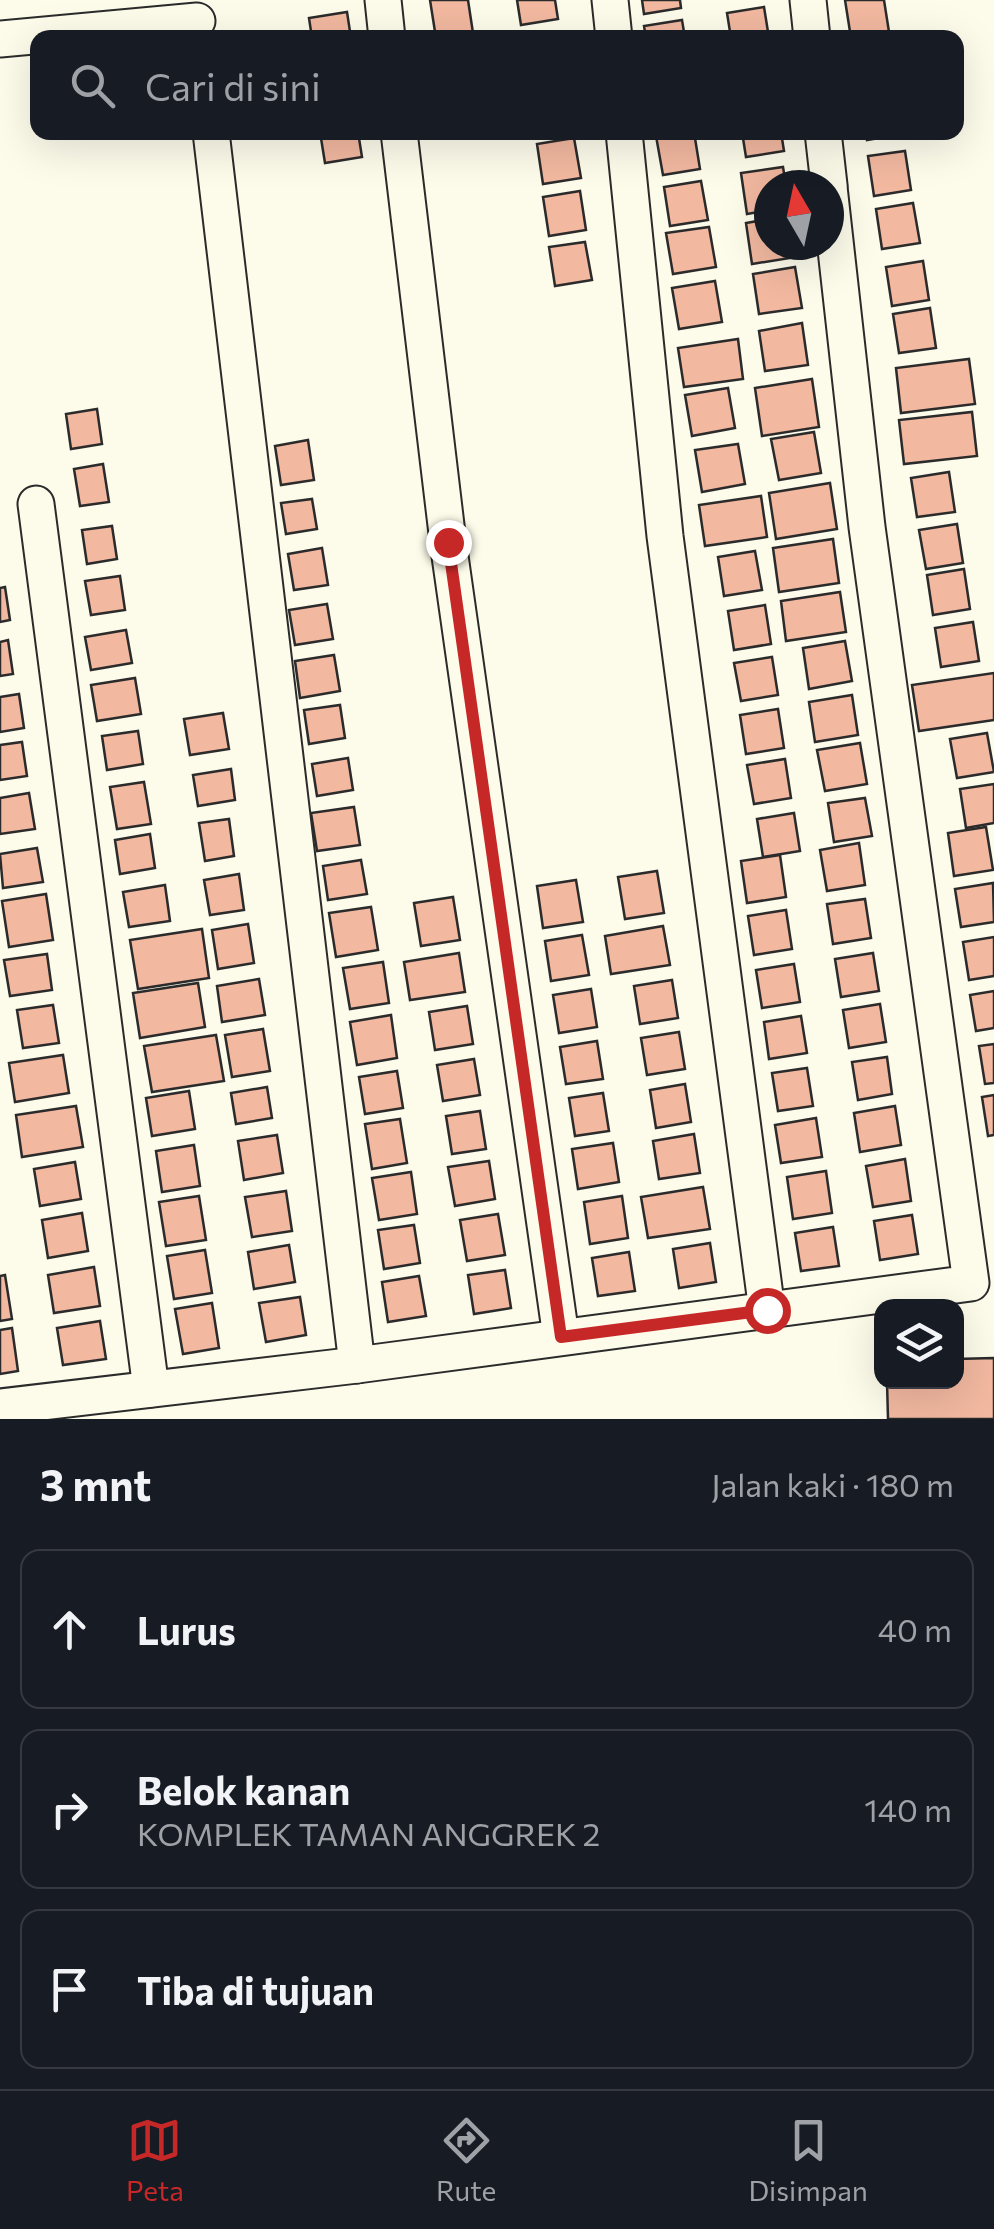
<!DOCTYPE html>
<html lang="id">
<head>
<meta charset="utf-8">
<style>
	:root { --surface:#171b24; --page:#242831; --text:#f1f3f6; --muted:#9ea1a6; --line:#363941; --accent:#c62828 }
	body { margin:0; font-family:Commissioner,sans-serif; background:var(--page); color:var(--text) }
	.controls { position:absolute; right:30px; bottom:30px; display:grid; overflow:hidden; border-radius:20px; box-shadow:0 10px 40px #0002 }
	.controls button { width:90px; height:90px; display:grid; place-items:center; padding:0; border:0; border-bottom:2px solid var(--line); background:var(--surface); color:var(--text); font:50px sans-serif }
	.compass { position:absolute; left:754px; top:170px; width:90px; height:90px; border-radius:50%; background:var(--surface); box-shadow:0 10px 40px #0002; rotate:351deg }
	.stop { position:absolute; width:30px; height:30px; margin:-22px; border:8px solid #c62828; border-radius:50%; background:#fff }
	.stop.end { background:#c62828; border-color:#fff; box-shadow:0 2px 10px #0008 }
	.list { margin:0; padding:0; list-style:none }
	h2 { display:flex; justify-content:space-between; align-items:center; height:130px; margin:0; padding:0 40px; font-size:42px }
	h2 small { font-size:32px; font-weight:400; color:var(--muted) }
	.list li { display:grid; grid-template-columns:65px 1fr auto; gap:30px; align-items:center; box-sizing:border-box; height:160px; margin:0 20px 20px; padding:0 20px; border:2px solid var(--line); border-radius:20px }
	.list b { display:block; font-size:38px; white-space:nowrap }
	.list p { margin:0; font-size:32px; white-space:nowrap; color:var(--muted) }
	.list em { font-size:32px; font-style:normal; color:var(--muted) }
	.icon { flex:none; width:55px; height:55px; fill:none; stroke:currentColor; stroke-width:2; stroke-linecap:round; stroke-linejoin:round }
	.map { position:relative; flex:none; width:994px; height:1419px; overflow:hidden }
	.search { position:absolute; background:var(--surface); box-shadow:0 10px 40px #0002; left:30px; right:30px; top:30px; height:110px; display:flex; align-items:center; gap:25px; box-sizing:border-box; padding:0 35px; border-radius:20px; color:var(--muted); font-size:38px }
	.sheet { height:670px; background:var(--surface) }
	nav { display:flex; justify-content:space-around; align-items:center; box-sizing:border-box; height:140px; border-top:2px solid var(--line); background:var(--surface); font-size:28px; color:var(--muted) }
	nav a { display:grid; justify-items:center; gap:5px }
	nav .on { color:var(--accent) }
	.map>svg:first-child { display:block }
</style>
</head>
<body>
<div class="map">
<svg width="994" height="1419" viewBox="0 0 994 1419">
	<rect width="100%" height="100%" fill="#fdfbea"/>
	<g fill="#f2b8a0" stroke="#2b2b2b" stroke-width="2.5">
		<path d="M430,0H468L473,33L436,38Z"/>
		<path d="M517,0H555L558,19L521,25Z"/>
		<path d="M642,0H680L681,8L644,14Z"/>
		<path d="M845,0H884L889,32L851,38Z"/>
		<path d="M764,7L769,38H731L727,13Z"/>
		<path d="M347,12L351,38H312L309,18Z"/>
		<path d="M682,20L685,38H646L644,26Z"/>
		<path d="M320,132H358L362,157L325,163Z"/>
		<path d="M678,132H694L700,169L663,175L656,136Z"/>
		<path d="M742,132H781L784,151L746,157Z"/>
		<path d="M866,132H904V134L867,140Z"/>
		<path d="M574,138L581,178L543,184L537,144Z"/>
		<path d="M905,151L911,190L874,196L868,156Z"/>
		<path d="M783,167L786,185H769V210L747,214L741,173Z"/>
		<path d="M701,181L708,220L670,226L664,187Z"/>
		<path d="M580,191L586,230L549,236L543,197Z"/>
		<path d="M913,203L920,243L882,249L876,209Z"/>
		<path d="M769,219V245H794L796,257L752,264L746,223Z"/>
		<path d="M709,227L716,267L673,274L666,233Z"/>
		<path d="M585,242L592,280L555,286L549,247Z"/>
		<path d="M923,261L929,300L892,306L886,267Z"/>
		<path d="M795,267L802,308L759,314L753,274Z"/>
		<path d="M715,281L722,322L679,329L672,288Z"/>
		<path d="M930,308L936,348L899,353L893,314Z"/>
		<path d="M802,323L808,365L765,371L759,331Z"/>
		<path d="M738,339L743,379L684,387L678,348Z"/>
		<path d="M969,359L975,404L901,413L896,368Z"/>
		<path d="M812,379L819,427L762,436L755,388Z"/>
		<path d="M728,388L735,428L692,436L685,395Z"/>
		<path d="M97,409L102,444L71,449L66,414Z"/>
		<path d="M972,412L977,456L904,464L899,420Z"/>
		<path d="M814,432L821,473L779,480L771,439Z"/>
		<path d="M308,440L314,480L281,485L275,446Z"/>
		<path d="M738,444L745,484L702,492L695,450Z"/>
		<path d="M103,464L109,502L80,506L74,469Z"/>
		<path d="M949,472L955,512L917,517L911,478Z"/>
		<path d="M830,483L837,529L776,539L769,493Z"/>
		<path d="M761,496L767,537L705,546L699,505Z"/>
		<path d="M312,499L317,529L286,534L281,503Z"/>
		<path d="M957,524L963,563L926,569L919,530Z"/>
		<path d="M112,526L117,559L87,564L82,530Z"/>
		<path d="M833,539L839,583L779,592L773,548Z"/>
		<path d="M322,548L328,585L294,590L288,554Z"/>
		<path d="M755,551L762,590L724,596L718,557Z"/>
		<path d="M964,569L970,609L933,615L927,575Z"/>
		<path d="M120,576L125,610L91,615L85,581Z"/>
		<path d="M5,587L10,620L0,622V588Z"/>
		<path d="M840,592L846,632L786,641L781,601Z"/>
		<path d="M327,604L333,639L295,645L289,610Z"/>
		<path d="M765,605L771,644L734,650L728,611Z"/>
		<path d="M973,622L979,661L941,667L935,628Z"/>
		<path d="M126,630L132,663L91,670L85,637Z"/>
		<path d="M8,640L13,674L0,676V642Z"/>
		<path d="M845,641L852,681L809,689L803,648Z"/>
		<path d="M334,655L340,691L300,698L295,661Z"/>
		<path d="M772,657L778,695L741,701L734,663Z"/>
		<path d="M994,673V720L919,731L912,685Z"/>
		<path d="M135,678L141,714L97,721L91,685Z"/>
		<path d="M19,694L24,728L0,732V697Z"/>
		<path d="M852,695L858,735L815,742L809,702Z"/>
		<path d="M340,705L345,738L309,744L304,710Z"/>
		<path d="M778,709L784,748L746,754L740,715Z"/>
		<path d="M223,713L229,749L190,755L184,719Z"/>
		<path d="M138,731L143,764L107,770L102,736Z"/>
		<path d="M987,733L994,772L957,778L950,739Z"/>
		<path d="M22,742L27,776L0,780V745Z"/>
		<path d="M860,743L867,784L825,791L817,750Z"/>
		<path d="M348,758L353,790L317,796L312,764Z"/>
		<path d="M785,759L791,798L754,804L747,765Z"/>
		<path d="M231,769L235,800L198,806L193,775Z"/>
		<path d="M144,782L151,824L117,829L110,787Z"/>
		<path d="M994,784V823L966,828L960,789Z"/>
		<path d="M29,793L35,829L0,834V798Z"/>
		<path d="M865,798L872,836L834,842L828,803Z"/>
		<path d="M354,807L360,845L317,851L311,813Z"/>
		<path d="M794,813L800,851L763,857L757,819Z"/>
		<path d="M229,819L234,856L205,861L199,823Z"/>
		<path d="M986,827L993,870L954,876L948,833Z"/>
		<path d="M150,834L155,868L120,874L115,840Z"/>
		<path d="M859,843L865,885L827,891L820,850Z"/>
		<path d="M37,848L43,882L3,888L0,854Z"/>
		<path d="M780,855L786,897L747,903L741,861Z"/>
		<path d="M361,860L367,894L328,900L323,866Z"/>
		<path d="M657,871L664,913L625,919L618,877Z"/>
		<path d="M239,874L244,910L210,915L204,880Z"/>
		<path d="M576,880L583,922L543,928L537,886Z"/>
		<path d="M993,883L994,922L961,927L955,889Z"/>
		<path d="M165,885L170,921L129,927L123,892Z"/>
		<path d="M46,894L53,940L9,947L2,901Z"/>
		<path d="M453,897L460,940L421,946L414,903Z"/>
		<path d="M865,899L871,938L833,944L827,904Z"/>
		<path d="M371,907L378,950L336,957L329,913Z"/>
		<path d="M786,910L792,949L754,955L748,916Z"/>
		<path d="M248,924L254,963L218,969L212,930Z"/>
		<path d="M663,926L670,965L611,974L605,936Z"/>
		<path d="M202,929L209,978L138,989L130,940Z"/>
		<path d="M582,935L589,975L551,981L545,941Z"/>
		<path d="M994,937V976L969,980L963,942Z"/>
		<path d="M459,953L465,992L410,1000L404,962Z"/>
		<path d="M873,953L879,991L841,997L835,959Z"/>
		<path d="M47,954L52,990L10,996L4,960Z"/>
		<path d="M383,962L389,1003L350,1009L343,968Z"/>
		<path d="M794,964L800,1002L762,1008L756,970Z"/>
		<path d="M259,979L265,1015L222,1022L217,986Z"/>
		<path d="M672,980L678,1018L640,1024L634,986Z"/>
		<path d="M198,983L205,1027L140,1038L133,993Z"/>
		<path d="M591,989L597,1027L559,1033L553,995Z"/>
		<path d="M994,991V1028L976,1031L970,995Z"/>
		<path d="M880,1004L886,1042L849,1048L843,1010Z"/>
		<path d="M53,1005L59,1043L23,1048L17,1010Z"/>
		<path d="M467,1006L473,1044L435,1050L429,1012Z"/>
		<path d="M391,1015L397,1058L357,1065L350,1022Z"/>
		<path d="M801,1016L807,1053L769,1059L764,1022Z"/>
		<path d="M263,1029L270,1071L232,1077L225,1035Z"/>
		<path d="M679,1032L685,1069L647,1075L641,1038Z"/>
		<path d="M216,1035L224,1081L152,1092L144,1046Z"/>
		<path d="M597,1041L603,1079L566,1084L560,1047Z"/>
		<path d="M994,1044V1083L985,1084L979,1046Z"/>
		<path d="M63,1055L69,1093L15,1102L9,1063Z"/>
		<path d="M887,1057L892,1094L858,1100L852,1062Z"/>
		<path d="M474,1059L480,1095L443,1101L437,1065Z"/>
		<path d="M807,1068L813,1106L778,1111L772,1073Z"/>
		<path d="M397,1071L403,1108L365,1114L359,1077Z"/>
		<path d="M685,1084L691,1122L656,1128L650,1090Z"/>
		<path d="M267,1087L272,1118L236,1124L231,1093Z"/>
		<path d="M189,1091L195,1129L152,1136L146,1098Z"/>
		<path d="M603,1093L609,1131L575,1136L569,1098Z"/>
		<path d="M994,1095V1135L988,1136L982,1097Z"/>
		<path d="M76,1106L83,1147L22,1157L16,1115Z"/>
		<path d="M895,1106L901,1145L860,1152L854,1113Z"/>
		<path d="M480,1111L486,1149L452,1154L446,1116Z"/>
		<path d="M816,1118L822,1157L781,1163L775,1125Z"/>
		<path d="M400,1119L407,1163L372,1169L365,1124Z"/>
		<path d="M694,1134L700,1173L659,1179L653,1141Z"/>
		<path d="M277,1135L283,1173L244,1180L238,1141Z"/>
		<path d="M613,1143L619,1182L578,1189L572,1149Z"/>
		<path d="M194,1145L200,1186L162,1192L156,1151Z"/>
		<path d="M905,1159L911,1201L873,1207L866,1166Z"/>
		<path d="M489,1161L495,1199L455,1206L448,1167Z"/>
		<path d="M75,1162L81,1199L40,1206L34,1169Z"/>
		<path d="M826,1171L832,1213L793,1219L787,1177Z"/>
		<path d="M411,1172L417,1214L379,1220L372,1178Z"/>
		<path d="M703,1187L710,1229L648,1238L641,1197Z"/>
		<path d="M286,1191L292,1231L252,1237L245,1197Z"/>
		<path d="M199,1196L206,1240L166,1246L159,1202Z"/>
		<path d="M622,1196L628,1238L590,1244L584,1202Z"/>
		<path d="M82,1213L88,1251L48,1258L42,1220Z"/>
		<path d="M498,1214L505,1255L467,1261L460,1220Z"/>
		<path d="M912,1215L918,1254L880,1260L874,1221Z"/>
		<path d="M414,1225L420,1263L384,1269L378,1230Z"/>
		<path d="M833,1227L839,1266L801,1271L795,1233Z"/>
		<path d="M710,1243L716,1282L679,1288L673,1249Z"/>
		<path d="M289,1245L295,1282L254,1289L248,1252Z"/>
		<path d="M205,1250L212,1293L174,1299L167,1256Z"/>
		<path d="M629,1252L635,1291L598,1296L592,1258Z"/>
		<path d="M94,1267L100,1306L54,1313L48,1275Z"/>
		<path d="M505,1270L511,1308L474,1314L468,1275Z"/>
		<path d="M5,1275L12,1319L0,1321V1276Z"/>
		<path d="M419,1276L426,1316L388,1322L382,1282Z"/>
		<path d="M300,1297L306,1335L266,1342L259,1303Z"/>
		<path d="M212,1303L219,1348L183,1354L175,1309Z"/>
		<path d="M100,1321L106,1359L63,1365L57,1328Z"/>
		<path d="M12,1328L18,1371L0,1374V1330Z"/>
		<path d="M994,1358V1419H888L887,1382H956V1359Z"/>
	</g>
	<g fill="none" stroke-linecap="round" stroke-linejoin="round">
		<g stroke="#2b2b2b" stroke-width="39">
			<g id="minor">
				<path d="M383,0L387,38"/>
				<path d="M610,0L614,38"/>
				<path d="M808,0L812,38"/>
				<path d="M0,39L197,21"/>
				<path d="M211,132L357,1365"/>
				<path d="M399,132L448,542L561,1337"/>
				<path d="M624,132L665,536L767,1311"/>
				<path d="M823,132L829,185"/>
				<path d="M36,504L151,1389"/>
				<path d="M0,1407L357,1365L971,1283L867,527L829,187"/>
			</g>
		</g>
		<use href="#minor" stroke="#fdfbea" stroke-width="35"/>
	</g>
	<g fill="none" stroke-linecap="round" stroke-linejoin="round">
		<path stroke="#c62828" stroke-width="12" d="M448,542L561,1337L767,1310"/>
	</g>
</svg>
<div class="controls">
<button><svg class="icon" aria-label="layers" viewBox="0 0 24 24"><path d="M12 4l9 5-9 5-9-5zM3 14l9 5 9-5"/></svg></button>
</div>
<svg class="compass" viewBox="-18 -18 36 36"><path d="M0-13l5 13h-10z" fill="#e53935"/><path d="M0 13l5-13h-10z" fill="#9ea1a6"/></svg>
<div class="stop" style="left:767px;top:1310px"></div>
<div class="stop end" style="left:448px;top:542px"></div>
<div class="search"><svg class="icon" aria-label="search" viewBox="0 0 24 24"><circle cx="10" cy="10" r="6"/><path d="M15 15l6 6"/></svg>Cari di sini</div>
</div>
<section class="sheet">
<h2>3 mnt<small>Jalan kaki · 180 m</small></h2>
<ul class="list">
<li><svg class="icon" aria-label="ahead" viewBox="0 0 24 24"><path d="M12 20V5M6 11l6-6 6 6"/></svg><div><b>Lurus</b></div><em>40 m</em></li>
<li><svg class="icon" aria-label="right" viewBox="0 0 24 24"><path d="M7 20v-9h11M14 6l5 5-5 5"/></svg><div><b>Belok kanan</b><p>KOMPLEK TAMAN ANGGREK 2</p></div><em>140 m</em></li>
<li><svg class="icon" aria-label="arrive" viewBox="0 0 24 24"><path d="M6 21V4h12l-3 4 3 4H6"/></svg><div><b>Tiba di tujuan</b></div></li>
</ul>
</section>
<nav>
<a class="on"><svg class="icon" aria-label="map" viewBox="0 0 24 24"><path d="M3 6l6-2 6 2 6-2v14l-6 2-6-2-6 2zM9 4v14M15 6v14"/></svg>Peta</a>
<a><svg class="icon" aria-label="directions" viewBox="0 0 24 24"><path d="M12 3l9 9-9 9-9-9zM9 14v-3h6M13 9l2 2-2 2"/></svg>Rute</a>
<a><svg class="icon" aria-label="saved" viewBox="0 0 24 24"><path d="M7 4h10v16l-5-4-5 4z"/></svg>Disimpan</a>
</nav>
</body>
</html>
